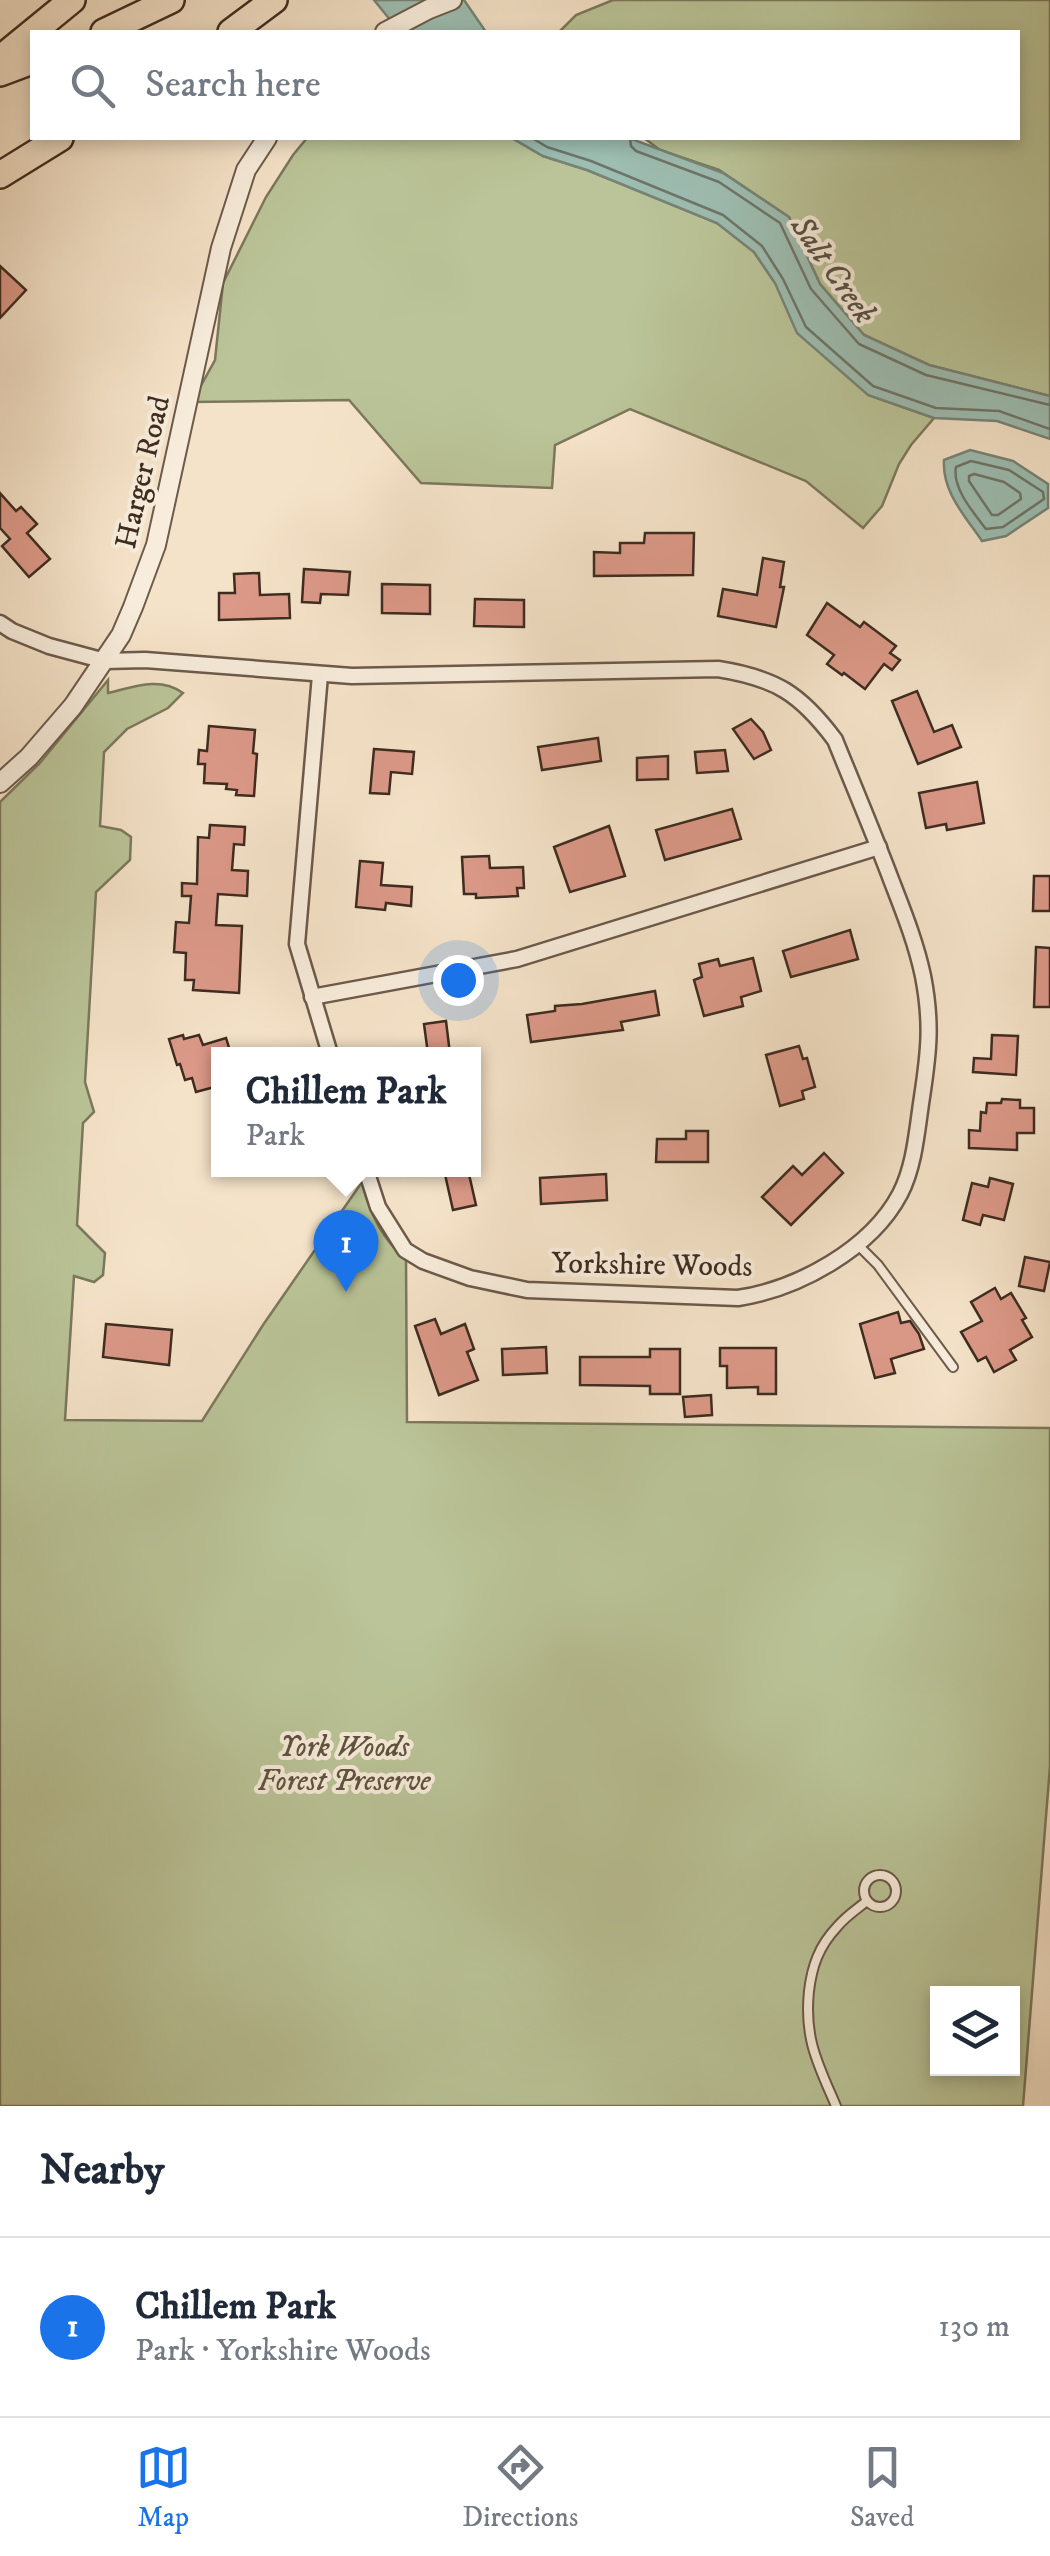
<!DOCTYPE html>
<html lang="en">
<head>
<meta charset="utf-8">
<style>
	:root { --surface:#fff; --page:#f2f2f3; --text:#1f2937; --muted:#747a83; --line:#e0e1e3; --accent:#1a73e8 }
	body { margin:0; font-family:"IM FELL DW Pica",serif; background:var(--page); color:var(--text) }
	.controls { position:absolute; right:30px; bottom:30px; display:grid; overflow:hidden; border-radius:0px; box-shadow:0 5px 15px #0003 }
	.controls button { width:90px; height:90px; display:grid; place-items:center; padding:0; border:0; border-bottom:2px solid var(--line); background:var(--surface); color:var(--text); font:50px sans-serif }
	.you { position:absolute; left:458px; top:980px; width:35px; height:35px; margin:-25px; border:8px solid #fff; border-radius:50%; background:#1a73e8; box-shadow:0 0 0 15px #1a73e833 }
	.badge { display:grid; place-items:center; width:65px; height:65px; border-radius:50%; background:var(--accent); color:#fff; font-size:32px; font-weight:700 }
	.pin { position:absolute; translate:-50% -82px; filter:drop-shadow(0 2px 5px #0008) }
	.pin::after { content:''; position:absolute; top:52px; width:35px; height:30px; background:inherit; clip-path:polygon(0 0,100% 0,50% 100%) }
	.popup { position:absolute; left:211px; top:1047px; width:270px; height:130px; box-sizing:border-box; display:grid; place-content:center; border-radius:0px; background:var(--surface); filter:drop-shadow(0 2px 8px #0005); font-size:32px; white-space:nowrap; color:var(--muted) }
	.popup b { font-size:38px; color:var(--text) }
	.popup::after { content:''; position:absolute; left:50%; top:100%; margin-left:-20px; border:20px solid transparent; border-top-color:var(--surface) }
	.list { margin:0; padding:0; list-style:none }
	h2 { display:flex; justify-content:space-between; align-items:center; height:130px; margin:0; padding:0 40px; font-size:42px }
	h2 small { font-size:32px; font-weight:400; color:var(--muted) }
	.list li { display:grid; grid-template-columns:65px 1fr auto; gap:30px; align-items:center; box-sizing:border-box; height:180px; padding:0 40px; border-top:2px solid var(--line) }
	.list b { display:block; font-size:38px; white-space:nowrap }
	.list p { margin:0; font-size:32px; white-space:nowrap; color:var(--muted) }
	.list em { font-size:32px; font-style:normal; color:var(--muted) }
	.icon { flex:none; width:55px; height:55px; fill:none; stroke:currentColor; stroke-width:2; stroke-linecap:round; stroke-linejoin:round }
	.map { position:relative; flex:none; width:1050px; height:2106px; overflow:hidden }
	.search { position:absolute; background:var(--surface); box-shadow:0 5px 15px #0003; left:30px; right:30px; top:30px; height:110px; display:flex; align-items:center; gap:25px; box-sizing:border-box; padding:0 35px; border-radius:0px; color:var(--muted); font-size:38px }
	.sheet { height:310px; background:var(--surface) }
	nav { display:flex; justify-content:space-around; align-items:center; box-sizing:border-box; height:140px; border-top:2px solid var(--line); background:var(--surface); font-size:28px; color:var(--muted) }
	nav a { display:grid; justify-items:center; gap:5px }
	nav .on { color:var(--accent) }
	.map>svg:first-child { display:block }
</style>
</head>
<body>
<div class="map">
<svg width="1050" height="2106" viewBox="0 0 1050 2106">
	<rect width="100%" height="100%" fill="#f5e3c9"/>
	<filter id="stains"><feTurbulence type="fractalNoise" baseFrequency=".002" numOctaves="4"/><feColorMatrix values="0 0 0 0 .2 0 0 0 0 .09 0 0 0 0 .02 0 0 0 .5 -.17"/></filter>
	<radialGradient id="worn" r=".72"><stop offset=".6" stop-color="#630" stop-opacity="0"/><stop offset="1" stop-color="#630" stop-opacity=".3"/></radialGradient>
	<g fill="#bac498" stroke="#7c785c" stroke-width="2.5" fill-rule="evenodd">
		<path d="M613,0H1050V396L929,365L864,335L820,284L789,217L719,170L660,150L644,138H1018V32H559L576,15Z"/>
		<path d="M307,138H512L543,156L587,170L717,223L754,252L775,283L868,395L934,418L911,445L899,464L882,506L863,528L806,481L630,409L555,445L552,488L421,483L349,400L192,402L215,360L223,283L266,197L293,155Z"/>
		<path d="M108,680V693C133,687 160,676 183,693L168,708L127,729L104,752L100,826L121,830L131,837L130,860L96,892L85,1082L94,1112L83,1123L77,1225L105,1253L103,1275L94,1282L74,1276L65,1420L202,1421L263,1325L362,1182C369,1212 381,1239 406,1259L407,1422L1050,1428V1766L1023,2106H0V802L40,763ZM938,1994H1012V2068H938Z"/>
	</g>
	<g fill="#9dbeb2" stroke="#778478" stroke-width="2.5">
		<path d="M374,0H464L486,32H400Z"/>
		<path d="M512,138H629L723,173L789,217L820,284L864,335L929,365L1050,396V439L997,421L934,418L868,395L797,333L775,283L754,252L717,223L587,170L543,156Z"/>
		<path d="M970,450L1013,461L1048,484V508L1006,536L982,541C965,516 942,492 944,460Z"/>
	</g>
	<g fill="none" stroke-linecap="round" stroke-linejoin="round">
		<g stroke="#6e756a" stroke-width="2.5">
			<path d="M532,138L547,147L591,161L723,215L762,246L783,279L806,327L873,386L936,408L999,411L1050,429"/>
			<path d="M630,138L631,146L636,151L719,182L780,223L811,289L859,344L926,375L1050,405"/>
			<path d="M971,461L1009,470L1043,492L1044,499L1003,527L986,529C973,512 952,488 956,467Z"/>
			<path d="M974,474L1004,482L1020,493L1021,499L998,515H992L969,481V476Z"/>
		</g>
	</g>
	<g fill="#dc9988" stroke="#3e2c21" stroke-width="2.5">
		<path d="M0,266L26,290L0,318Z"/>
		<path d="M0,493L16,511L21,507L37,524L27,533L50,559L29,577L2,546L10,539L0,528Z"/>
		<path d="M645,533H694L693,575L594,576V552L620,553V543H644Z"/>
		<path d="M763,558L784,562L780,587H784L776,627L718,616L723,589L757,595Z"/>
		<path d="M304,569L350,572L348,595L321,594L320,603L302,602Z"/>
		<path d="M259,573L260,595L289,594L290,618L219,620V593H235L234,574Z"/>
		<path d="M382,584L430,585V614L382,613Z"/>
		<path d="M475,599L524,600V627L474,626Z"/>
		<path d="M827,603L860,627L864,622L896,646L890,653L900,660L892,670L884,664L865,689L844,673L842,675L827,664L834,655L807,635Z"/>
		<path d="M917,691L934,732L952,725L961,747L918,764L892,701Z"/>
		<path d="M751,719L763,732L771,750L754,759L733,729Z"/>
		<path d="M209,726L255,730L253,753L257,754L254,796L236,795L237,790L226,789L227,784L204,783L205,764H198L199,750L207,751Z"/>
		<path d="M598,738L601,761L542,770L538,747Z"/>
		<path d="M374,749L414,752L412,774L391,772L389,794L370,793Z"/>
		<path d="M725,750L728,771L697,773L695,752Z"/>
		<path d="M668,756V779L637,780V758Z"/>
		<path d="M977,782L984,823L947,830L946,824L926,828L919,793Z"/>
		<path d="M732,809L741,839L665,860L656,830Z"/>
		<path d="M210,825L245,827L244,845L234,844L232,870L248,871L247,896L218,894L216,925L242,926L239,993L193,990L194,980H185L186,953L174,952L176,922L189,923L191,896H182V883L197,884L198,837L209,838Z"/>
		<path d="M609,826L625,876L570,892L554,847Z"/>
		<path d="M489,856L490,868L523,867L524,888H517L518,896L476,898V894H464L462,857Z"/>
		<path d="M360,861L383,863L381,885L412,887L411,906L386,903L385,910L356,907Z"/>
		<path d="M1034,876H1050V911H1033Z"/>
		<path d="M850,930L858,959L791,977L783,951Z"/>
		<path d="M1036,947L1050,948V1007H1034Z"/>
		<path d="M753,958L761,991L741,997L743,1006L704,1016L694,980L702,977L699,964L718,959L720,966Z"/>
		<path d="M655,991L659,1015L621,1022L623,1030L531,1042L527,1015L555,1011V1006L582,1004Z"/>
		<path d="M446,1021L450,1054H428L424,1024Z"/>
		<path d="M183,1035L184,1039L199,1035L203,1045L226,1038L231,1054H218V1086L196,1092L192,1078L185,1080L180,1064L177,1065L169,1039Z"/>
		<path d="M992,1035L1018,1036L1016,1075L973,1072L974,1058L991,1059Z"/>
		<path d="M799,1046L803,1059L807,1058L815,1087L802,1091L804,1099L780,1106L766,1055Z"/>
		<path d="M1002,1099L1020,1100V1108H1034V1133H1017V1150L969,1148V1130L980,1131L981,1112L986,1113L987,1103H1001Z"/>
		<path d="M686,1131H708V1162H656L657,1139H686Z"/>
		<path d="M824,1153L843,1173L791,1225L762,1197L793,1166L802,1175Z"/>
		<path d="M444,1170H468L476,1205L453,1210Z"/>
		<path d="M606,1174L607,1200L541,1204L540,1178Z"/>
		<path d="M990,1178L1013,1184L1004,1220L983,1215L980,1225L963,1220L972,1183L988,1187Z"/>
		<path d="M1025,1257L1050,1262L1044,1291L1019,1286Z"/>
		<path d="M995,1288L1001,1299L1011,1293L1026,1318L1022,1320L1032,1337L1010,1350L1016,1360L994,1372L986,1357L978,1361L961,1332L982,1321L971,1302Z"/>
		<path d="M898,1312L901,1323L910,1321L919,1334L924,1349L891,1359L895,1373L875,1378L860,1324Z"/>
		<path d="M435,1319L441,1334L465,1324L474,1349L467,1352L478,1380L439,1395L415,1326Z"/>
		<path d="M106,1324L172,1330L169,1365L103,1357Z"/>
		<path d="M546,1347L547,1373L503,1375L502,1349Z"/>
		<path d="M720,1348H776V1394H758V1387L727,1388V1366H720Z"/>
		<path d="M650,1349H680V1394H650V1386L580,1385V1357H650Z"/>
		<path d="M711,1395L712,1415L685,1417L683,1397Z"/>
	</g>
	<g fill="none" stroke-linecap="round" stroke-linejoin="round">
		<g stroke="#6c5a4b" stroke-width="12">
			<g id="service">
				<path d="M857,1244L878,1265L953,1367"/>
				<circle cx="880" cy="1891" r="16"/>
				<path d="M836,2106C818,2064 804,2039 809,1991C812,1966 819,1946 837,1927C845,1917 857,1909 867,1901"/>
			</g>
		</g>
		<g stroke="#6c5a4b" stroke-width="19">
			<g id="minor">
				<path d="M0,623L12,631L49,646L105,661L145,660L352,676L718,669C775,678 800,693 835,740C854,787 874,834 892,882C904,913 916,943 923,976C932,1022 929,1051 922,1097C917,1129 915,1165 900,1194C871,1249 798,1289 738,1298L527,1290L470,1278L423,1261L405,1250L378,1207L366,1170"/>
				<path d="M320,675L297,944L330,1054"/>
				<path d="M312,997L517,959L879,847"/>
			</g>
		</g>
		<g stroke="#6c5a4b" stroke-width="22">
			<g id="tertiary">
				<path d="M385,32L429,9L452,0"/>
				<path d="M0,783L29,757L73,706L121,635L133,607L156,545L221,248L246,170L267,138"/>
			</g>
		</g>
		<g stroke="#3e2c21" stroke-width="30">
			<g id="motorway">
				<path d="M104,32L171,0"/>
				<path d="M231,32L274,0"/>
				<path d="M0,59L72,0"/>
				<path d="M0,73L32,61"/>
				<path d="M0,175L60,138"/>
			</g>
		</g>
		<use href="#service" stroke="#f8eddc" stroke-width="8"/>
		<use href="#minor" stroke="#f8eddc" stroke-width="14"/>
		<use href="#tertiary" stroke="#f8eddc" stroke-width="18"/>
		<use href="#motorway" stroke="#f5e3c9" stroke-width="25"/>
	</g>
	<g text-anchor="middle" stroke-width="8" stroke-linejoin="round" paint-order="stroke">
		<g font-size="30" fill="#3e2c21" stroke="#f8eddc">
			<text transform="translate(142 472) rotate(-77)" y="10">Harger Road</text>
			<text transform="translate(652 1264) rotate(1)" y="10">Yorkshire Woods</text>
		</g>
		<g font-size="30" font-style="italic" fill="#5d523f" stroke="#f8eddc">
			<text x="344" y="1756">York Woods<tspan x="344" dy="34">Forest Preserve</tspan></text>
		</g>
		<g font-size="32" font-style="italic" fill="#565045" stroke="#f8eddc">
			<text transform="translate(834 269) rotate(55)" y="11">Salt Creek</text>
		</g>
	</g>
	<rect width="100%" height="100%" filter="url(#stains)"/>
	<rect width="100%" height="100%" fill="url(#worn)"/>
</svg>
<div class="controls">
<button><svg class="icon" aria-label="layers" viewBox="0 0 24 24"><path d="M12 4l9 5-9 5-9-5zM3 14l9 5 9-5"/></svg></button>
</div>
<div class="you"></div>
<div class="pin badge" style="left:346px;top:1292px">1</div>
<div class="popup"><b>Chillem Park</b>Park</div>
<div class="search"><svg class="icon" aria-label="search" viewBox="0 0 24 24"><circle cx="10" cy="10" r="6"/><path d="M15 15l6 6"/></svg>Search here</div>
</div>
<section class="sheet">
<h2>Nearby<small></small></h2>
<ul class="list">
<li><span class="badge">1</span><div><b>Chillem Park</b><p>Park · Yorkshire Woods</p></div><em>130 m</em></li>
</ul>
</section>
<nav>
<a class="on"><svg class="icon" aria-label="map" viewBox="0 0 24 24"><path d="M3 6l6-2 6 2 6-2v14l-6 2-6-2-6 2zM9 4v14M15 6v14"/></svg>Map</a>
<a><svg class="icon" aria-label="directions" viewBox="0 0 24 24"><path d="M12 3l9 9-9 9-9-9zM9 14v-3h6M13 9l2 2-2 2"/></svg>Directions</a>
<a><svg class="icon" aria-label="saved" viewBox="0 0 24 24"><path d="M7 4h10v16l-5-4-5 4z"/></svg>Saved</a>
</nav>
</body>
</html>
